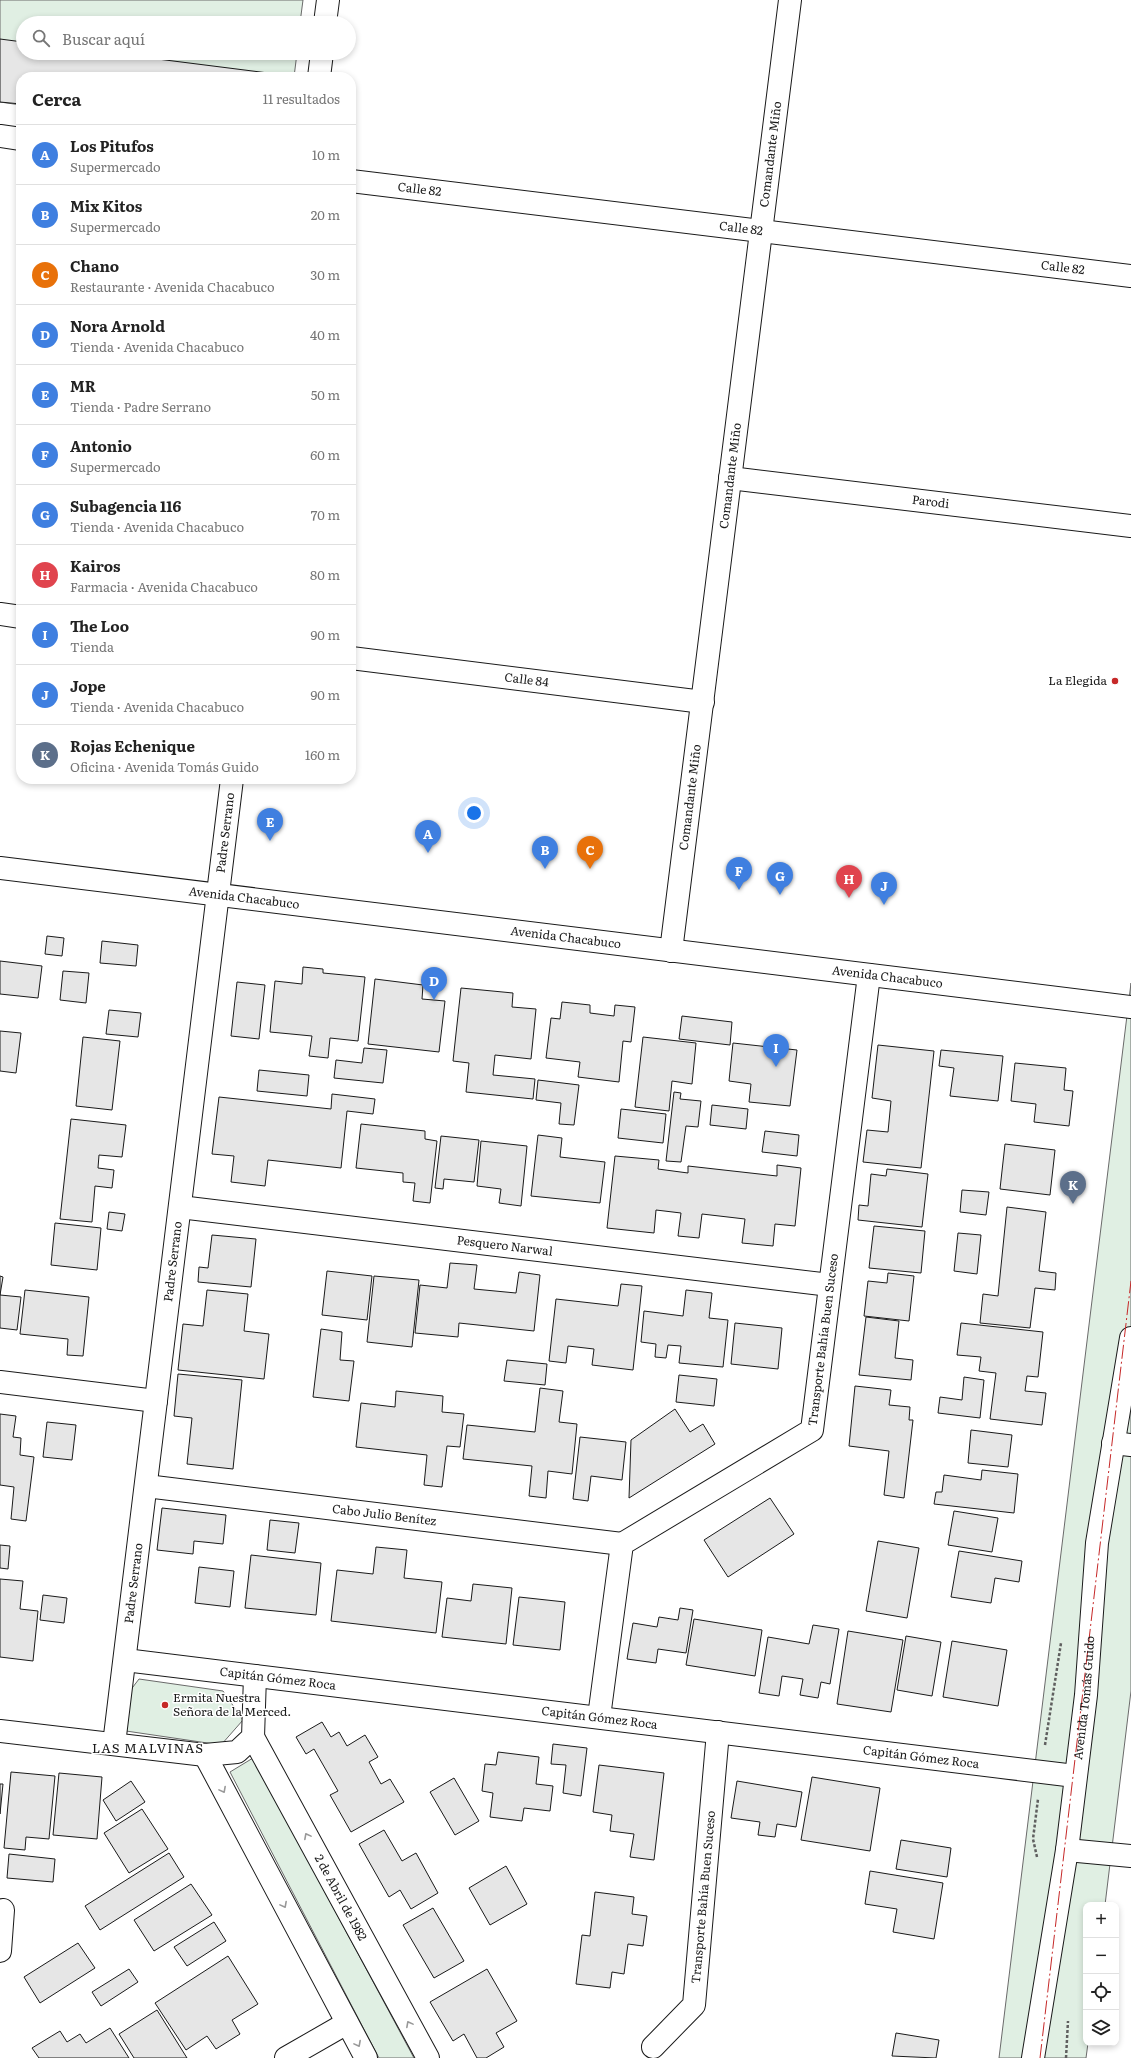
<!DOCTYPE html>
<html lang="es">
<head>
<meta charset="utf-8">
<style>
	:root { --surface:#fff; --page:#f2f2f2; --text:#222; --muted:#767676; --line:#e0e0e0; --accent:#c62828 }
	body { margin:0; font-family:Literata,serif; background:var(--page); color:var(--text) }
	.controls { position:absolute; right:12px; bottom:12px; display:grid; overflow:hidden; border-radius:8px; box-shadow:0 2px 6px #0003 }
	.controls button { width:36px; height:36px; display:grid; place-items:center; padding:0; border:0; border-bottom:1px solid var(--line); background:var(--surface); color:var(--text); font:20px sans-serif }
	.you { position:absolute; left:474px; top:813px; width:14px; height:14px; margin:-10px; border:3px solid #fff; border-radius:50%; background:#1a73e8; box-shadow:0 0 0 6px #1a73e833 }
	.badge { display:grid; place-items:center; width:26px; height:26px; border-radius:50%; background:var(--accent); color:#fff; font-size:13px; font-weight:700 }
	.pin { position:absolute; translate:-50% -33px; filter:drop-shadow(0 1px 2px #0008) }
	.pin::after { content:''; position:absolute; top:21px; width:14px; height:12px; background:inherit; clip-path:polygon(0 0,100% 0,50% 100%) }
	.list { margin:0; padding:0; list-style:none }
	h2 { display:flex; justify-content:space-between; align-items:center; height:52px; margin:0; padding:0 16px; font-size:17px }
	h2 small { font-size:13px; font-weight:400; color:var(--muted) }
	.list li { display:grid; grid-template-columns:26px 1fr auto; gap:12px; align-items:center; box-sizing:border-box; height:60px; padding:0 16px; border-top:1px solid var(--line) }
	.list b { display:block; font-size:15px; white-space:nowrap }
	.list p { margin:0; font-size:13px; white-space:nowrap; color:var(--muted) }
	.list em { font-size:13px; font-style:normal; color:var(--muted) }
	.icon { flex:none; width:22px; height:22px; fill:none; stroke:currentColor; stroke-width:2; stroke-linecap:round; stroke-linejoin:round }
	.map { position:relative; flex:none; width:1131px; height:2058px; overflow:hidden }
	.search { position:absolute; background:var(--surface); box-shadow:0 2px 6px #0003; left:16px; top:16px; width:340px; height:44px; display:flex; align-items:center; gap:10px; box-sizing:border-box; padding:0 14px; border-radius:22px; color:var(--muted); font-size:15px }
	.panel { position:absolute; background:var(--surface); box-shadow:0 2px 6px #0003; left:16px; top:72px; width:340px; height:712px; border-radius:16px }
	.map>svg:first-child { display:block }
</style>
</head>
<body>
<div class="map">
<svg width="1131" height="2058" viewBox="0 0 1131 2058">
	<rect width="100%" height="100%" fill="#fff"/>
	<g fill="#e0efe3" stroke="#6a6a6a">
		<path d="M0,0H303L300,23H23V53H297L294,77H21V105L0,102Z"/>
		<path d="M1131,983V1691L1105,1905H1086V2043H1088L1086,2058H999Z"/>
		<path d="M139,1679L223,1691L243,1720L221,1745L126,1731L120,1704Z"/>
		<path d="M253,1758L414,2058H379L368,2037L230,1772Z"/>
	</g>
	<g fill="#e6e6e6" stroke="#1a1a1a">
		<path d="M0,39L23,42V53H110L284,75L283,77H21V104L0,102Z"/>
		<path d="M47,936L64,938L62,956L45,954Z"/>
		<path d="M102,941L138,945L136,966L100,963Z"/>
		<path d="M0,961L42,966L38,998L0,994Z"/>
		<path d="M303,967L323,969V973L365,977L358,1041L330,1038L328,1058L309,1056L312,1036L270,1032L275,981L302,984Z"/>
		<path d="M63,971L89,973L86,1003L60,1000Z"/>
		<path d="M375,979L423,985L422,999L445,1001L439,1052L368,1044Z"/>
		<path d="M237,982L265,985L259,1039L231,1036Z"/>
		<path d="M461,988L513,993L512,1007L536,1009L531,1059L495,1055L493,1075L535,1079L533,1099L466,1092L469,1063L453,1061Z"/>
		<path d="M562,1002L590,1005V1013L614,1016L615,1005L635,1007L631,1042L623,1041L619,1082L578,1077L580,1062L546,1058L551,1018L560,1019Z"/>
		<path d="M109,1010L141,1013L138,1037L106,1034Z"/>
		<path d="M682,1016L732,1022L730,1045L679,1039Z"/>
		<path d="M0,1031L21,1033L16,1073L0,1071Z"/>
		<path d="M83,1037L120,1041L112,1110L76,1106Z"/>
		<path d="M643,1037L696,1043L692,1084L672,1081L669,1111L635,1107Z"/>
		<path d="M733,1043L797,1050L790,1106L749,1102L751,1084L729,1081Z"/>
		<path d="M878,1045L934,1051L921,1168L863,1162L867,1130L888,1132L891,1101L872,1098Z"/>
		<path d="M364,1048L387,1050L383,1083L334,1078L336,1060L362,1063Z"/>
		<path d="M941,1050L1003,1056L998,1101L950,1096L954,1068L939,1066Z"/>
		<path d="M1015,1063L1066,1068L1064,1090L1073,1091L1069,1126L1034,1122L1036,1104L1011,1101Z"/>
		<path d="M259,1070L309,1075L307,1096L257,1091Z"/>
		<path d="M538,1080L579,1085L574,1125L559,1124L561,1103L536,1100Z"/>
		<path d="M674,1092L681,1093L680,1099L701,1101L698,1127L686,1126L681,1162L666,1161Z"/>
		<path d="M332,1094L375,1099L373,1114L347,1111L341,1168L268,1160L265,1186L231,1182L234,1156L212,1154L219,1097L331,1109Z"/>
		<path d="M712,1105L748,1109L746,1129L710,1125Z"/>
		<path d="M621,1109L666,1114L663,1143L618,1138Z"/>
		<path d="M71,1119L126,1125L122,1157L99,1155L98,1168L114,1170L112,1188L95,1186L92,1222L60,1219Z"/>
		<path d="M361,1124L425,1131V1139L437,1141L430,1203L413,1201L415,1183L403,1182V1173L356,1168Z"/>
		<path d="M765,1131L799,1135L797,1156L762,1152Z"/>
		<path d="M538,1135L562,1138L560,1157L605,1162L600,1203L531,1196Z"/>
		<path d="M441,1136L479,1140L474,1182L444,1179L443,1189L435,1188Z"/>
		<path d="M481,1141L527,1146L521,1206L499,1203L501,1189L477,1186Z"/>
		<path d="M1005,1144L1055,1150L1050,1195L1000,1189Z"/>
		<path d="M615,1156L659,1160L658,1169L688,1173V1166L777,1176V1165L801,1168L795,1226L775,1224L773,1246L742,1243L745,1219L702,1214L699,1238L678,1236L681,1213L656,1210L654,1233L607,1228Z"/>
		<path d="M887,1169L928,1174L922,1227L858,1220L859,1205L868,1206L871,1174L886,1176Z"/>
		<path d="M962,1190L989,1192L986,1215L960,1212Z"/>
		<path d="M1007,1207L1046,1212L1039,1271L1056,1273L1055,1290L1035,1288L1030,1328L980,1323L983,1294L998,1296Z"/>
		<path d="M109,1212L125,1214L122,1231L107,1229Z"/>
		<path d="M55,1223L101,1228L97,1270L51,1265Z"/>
		<path d="M874,1226L925,1231L921,1273L869,1268Z"/>
		<path d="M958,1233L981,1235L977,1274L954,1271Z"/>
		<path d="M212,1235L256,1239L251,1287L198,1282L199,1267L208,1268Z"/>
		<path d="M450,1263L477,1265L474,1289L516,1293L519,1272L540,1275L534,1331L459,1323L458,1337L415,1333L420,1285L447,1288Z"/>
		<path d="M327,1271L372,1276L367,1320L322,1315Z"/>
		<path d="M888,1273L914,1276L909,1321L864,1316L868,1281L887,1283Z"/>
		<path d="M0,1276L3,1277L0,1295L21,1297L17,1330L0,1328Z"/>
		<path d="M374,1276L419,1280L412,1347L367,1342Z"/>
		<path d="M621,1284L642,1286L633,1370L592,1365L594,1349L568,1346L566,1363L549,1361L556,1299L618,1306Z"/>
		<path d="M25,1290L89,1297L83,1356L67,1355L68,1339L20,1334Z"/>
		<path d="M207,1290L248,1294L244,1331L269,1334L264,1379L178,1370L183,1324L203,1326Z"/>
		<path d="M686,1290L712,1293L709,1318L728,1320L723,1367L679,1363L681,1346L668,1345L666,1358L655,1357L656,1344L641,1342L644,1311L683,1316Z"/>
		<path d="M866,1317L899,1321L895,1358L913,1360L911,1380L859,1375Z"/>
		<path d="M735,1323L782,1328L778,1369L731,1364Z"/>
		<path d="M961,1323L1043,1332L1038,1377L1027,1376L1025,1391L1046,1393L1042,1425L990,1419L996,1373L979,1371L981,1357L957,1355Z"/>
		<path d="M321,1329L342,1332L340,1360L354,1361L349,1401L313,1397Z"/>
		<path d="M507,1360L547,1364L545,1385L504,1381Z"/>
		<path d="M178,1374L242,1380L233,1469L187,1464L192,1418L174,1416Z"/>
		<path d="M679,1375L717,1379L714,1406L676,1402Z"/>
		<path d="M964,1377L984,1380L980,1418L938,1413L940,1397L962,1400Z"/>
		<path d="M855,1386L891,1390L889,1405L910,1407L909,1420H913L904,1498L884,1495L889,1451L849,1446Z"/>
		<path d="M540,1388L563,1391L559,1422L577,1424L572,1474L548,1471L546,1498L529,1496L532,1466L463,1459L467,1425L535,1432Z"/>
		<path d="M396,1391L443,1396L442,1412L464,1414L460,1447L447,1446L442,1487L424,1485L427,1455L356,1447L361,1403L395,1407Z"/>
		<path d="M675,1409L690,1432L703,1424L715,1444L629,1498L631,1440Z"/>
		<path d="M0,1414L16,1416L13,1437L21,1438L20,1455L34,1457L26,1521L11,1519L14,1487L0,1485Z"/>
		<path d="M47,1422L76,1425L72,1460L43,1457Z"/>
		<path d="M971,1430L1012,1435L1008,1467L968,1463Z"/>
		<path d="M580,1437L626,1442L622,1480L591,1476L588,1501L573,1499Z"/>
		<path d="M982,1470L1018,1474L1014,1513L934,1504L936,1492H942L944,1475L981,1480Z"/>
		<path d="M770,1498L794,1534L728,1577L704,1540Z"/>
		<path d="M162,1508L226,1515L223,1544L194,1541L193,1554L157,1550Z"/>
		<path d="M954,1511L998,1518L992,1552L948,1545Z"/>
		<path d="M270,1520L299,1523L295,1553L267,1550Z"/>
		<path d="M878,1541L919,1548L907,1618L866,1611Z"/>
		<path d="M0,1545L10,1546L8,1569L0,1568Z"/>
		<path d="M376,1547L407,1550L404,1578L442,1582L436,1633L331,1621L337,1570L373,1574Z"/>
		<path d="M959,1551L1022,1561L1019,1582L995,1578L991,1603L951,1597Z"/>
		<path d="M251,1555L321,1563L316,1615L245,1608Z"/>
		<path d="M199,1567L234,1571L230,1607L195,1603Z"/>
		<path d="M0,1579L23,1581L20,1609L38,1611L33,1661L0,1657Z"/>
		<path d="M473,1584L512,1588L506,1644L442,1637L447,1598L471,1601Z"/>
		<path d="M43,1595L67,1598L64,1623L40,1620Z"/>
		<path d="M519,1597L565,1602L560,1650L513,1645Z"/>
		<path d="M680,1608L693,1610L686,1653L658,1649L656,1663L627,1659L633,1623L657,1627L659,1617L678,1620Z"/>
		<path d="M694,1619L762,1630L755,1676L686,1665Z"/>
		<path d="M813,1625L839,1629L830,1684L821,1682L818,1698L800,1695L803,1679L782,1676L779,1696L759,1693L768,1637L809,1644Z"/>
		<path d="M848,1631L903,1640L891,1712L837,1704Z"/>
		<path d="M906,1636L941,1642L932,1696L897,1690Z"/>
		<path d="M952,1641L1007,1650L998,1706L943,1697Z"/>
		<path d="M322,1722L331,1737L339,1732L347,1746L365,1735L378,1757L369,1762L381,1784L390,1779L404,1802L351,1832L330,1795L338,1791L314,1749L306,1754L296,1737Z"/>
		<path d="M553,1744L587,1748L581,1796L563,1793L566,1765L551,1764Z"/>
		<path d="M498,1752L539,1757L536,1784L553,1786L550,1811L524,1808L522,1821L490,1817L493,1793L482,1791L485,1764L496,1765Z"/>
		<path d="M599,1765L664,1773L654,1860L630,1857L634,1834L610,1831L612,1815L593,1812Z"/>
		<path d="M11,1772L55,1776L49,1839L26,1837L25,1850L4,1848Z"/>
		<path d="M59,1773L102,1777L97,1839L53,1835Z"/>
		<path d="M812,1777L880,1788L870,1851L801,1840Z"/>
		<path d="M454,1778L479,1821L455,1835L430,1792Z"/>
		<path d="M131,1781L145,1802L116,1821L103,1800Z"/>
		<path d="M737,1781L802,1792L796,1827L777,1824L775,1837L758,1835L760,1822L731,1818Z"/>
		<path d="M0,1784H3L0,1814Z"/>
		<path d="M142,1809L168,1849L129,1873L104,1833Z"/>
		<path d="M384,1830L402,1861L416,1853L438,1893L411,1909L400,1890L389,1897L359,1844Z"/>
		<path d="M901,1840L951,1848L947,1877L896,1869Z"/>
		<path d="M169,1853L184,1877L100,1930L85,1906Z"/>
		<path d="M9,1854L55,1859L53,1882L7,1878Z"/>
		<path d="M506,1866L527,1904L490,1925L469,1888Z"/>
		<path d="M870,1871L943,1883L934,1939L893,1932L897,1909L865,1904Z"/>
		<path d="M191,1884L212,1915L154,1951L134,1920Z"/>
		<path d="M595,1892L634,1897L632,1914L647,1916L643,1946L628,1944L624,1974L612,1972L610,1988L576,1984L582,1935L590,1936Z"/>
		<path d="M433,1908L464,1961L434,1978L403,1925Z"/>
		<path d="M214,1922L226,1941L187,1966L174,1947Z"/>
		<path d="M78,1943L95,1968L40,2003L24,1977Z"/>
		<path d="M228,1956L258,2004L232,2020L240,2034L216,2049L207,2036L186,2050L155,2003Z"/>
		<path d="M129,1969L138,1982L101,2006L92,1992Z"/>
		<path d="M487,1969L517,2021L496,2033L504,2047L486,2058H477L464,2034L453,2041L430,2002Z"/>
		<path d="M157,2010L187,2058H134L119,2034Z"/>
		<path d="M110,2028L129,2058H39L32,2048L60,2031L67,2042L80,2034L86,2043Z"/>
		<path d="M896,2033L939,2040L936,2058L892,2056Z"/>
	</g>
	<g fill="none" stroke-linecap="round" stroke-linejoin="round">
		<g stroke="#1a1a1a" stroke-width="24">
			<g id="street">
				<path d="M325,23L328,0"/>
				<path d="M319,77L322,53"/>
				<path d="M0,136L21,139"/>
				<path id="s1" d="M351,181L1131,276"/>
				<path id="s2" d="M730,478L1131,526"/>
				<path d="M0,614L21,617"/>
				<path id="s3" d="M351,658L703,702"/>
				<path id="s4" d="M671,951L790,0"/>
				<path id="s5" d="M180,1207L830,1285"/>
				<path d="M0,1382L156,1401"/>
				<path d="M1113,1443L1131,1445"/>
				<path id="s6" d="M146,1486L622,1544"/>
				<path id="s7" d="M125,1660L1075,1776"/>
				<path id="s8" d="M599,1717L622,1544L812,1430L869,975"/>
				<path d="M0,1731L205,1755L237,1752L253,1737L255,1676"/>
				<path id="s9" d="M253,1737L428,2058"/>
				<path id="s10" d="M114,1744L232,779"/>
				<path d="M205,1755L366,2058"/>
				<path d="M1067,1850L1131,1856"/>
				<path d="M0,1951L3,1910"/>
				<path id="s11" d="M653,2047L694,2005L718,1732"/>
				<path d="M286,2058L347,2023"/>
			</g>
		</g>
		<g stroke="#1a1a1a" stroke-width="24">
			<g id="secondary">
				<path id="s12" d="M1033,2058L1067,1850L1086,1695L1097,1543L1131,1338"/>
			</g>
		</g>
		<g stroke="#1a1a1a" stroke-width="24">
			<g id="primary">
				<path id="s13" d="M0,868L1131,1007"/>
			</g>
		</g>
		<g stroke="#5f5f5f" stroke-width="2.5" stroke-dasharray="3 2" stroke-linecap="butt">
			<path d="M1045,1745L1061,1643"/>
			<path d="M1037,1857L1033,1839L1038,1799"/>
			<path d="M1066,2058L1068,2021"/>
		</g>
		<use href="#street" stroke="#fff" stroke-width="22"/>
		<use href="#secondary" stroke="#fff" stroke-width="22"/>
		<use href="#primary" stroke="#fff" stroke-width="22"/>
		<path stroke="#c62828" stroke-width="1" stroke-dasharray="14 3 2 3" stroke-linecap="butt" d="M1040,2058L1131,1281"/>
	</g>
	<defs><path id="oneway-chevron" d="M-2-3.5L2.5 0L-2 3.5" fill="none" stroke-width="1.6" stroke-linecap="round" stroke-linejoin="round"/></defs>
	<g stroke="#989898">
		<use href="#oneway-chevron" transform="translate(223 1790) rotate(62)"/>
		<use href="#oneway-chevron" transform="translate(307 1836) rotate(-118)"/>
		<use href="#oneway-chevron" transform="translate(284 1905) rotate(62)"/>
		<use href="#oneway-chevron" transform="translate(409 2024) rotate(-118)"/>
		<use href="#oneway-chevron" transform="translate(358 2044) rotate(62)"/>
	</g>
	<g fill="#c62828" stroke="#fff" stroke-width="1.5">
		<circle cx="1115" cy="681" r="4"/>
		<circle cx="165" cy="1705" r="4"/>
	</g>
	<g text-anchor="middle" stroke-width="3" stroke-linejoin="round" paint-order="stroke">
		<g font-size="12" fill="#1a1a1a" stroke="#fff">
			<text dy="4" stroke="none"><textPath href="#s4" startOffset="803">Comandante Miño</textPath></text>
			<text dy="4" stroke="none"><textPath href="#s1" startOffset="69">Calle 82</textPath></text>
			<text dy="4" stroke="none"><textPath href="#s1" startOffset="393">Calle 82</textPath></text>
			<text dy="4" stroke="none"><textPath href="#s1" startOffset="717">Calle 82</textPath></text>
			<text dy="4" stroke="none"><textPath href="#s4" startOffset="479">Comandante Miño</textPath></text>
			<text dy="4" stroke="none"><textPath href="#s2" startOffset="202">Parodi</textPath></text>
			<text dy="4" stroke="none"><textPath href="#s3" startOffset="177">Calle 84</textPath></text>
			<text dy="4" stroke="none"><textPath href="#s4" startOffset="155">Comandante Miño</textPath></text>
			<text dy="4" stroke="none"><textPath href="#s10" startOffset="918">Padre Serrano</textPath></text>
			<text dy="4" stroke="none"><textPath href="#s13" startOffset="246">Avenida Chacabuco</textPath></text>
			<text dy="4" stroke="none"><textPath href="#s13" startOffset="570">Avenida Chacabuco</textPath></text>
			<text dy="4" stroke="none"><textPath href="#s13" startOffset="894">Avenida Chacabuco</textPath></text>
			<text dy="4" stroke="none"><textPath href="#s5" startOffset="327">Pesquero Narwal</textPath></text>
			<text dy="4" stroke="none"><textPath href="#s10" startOffset="486">Padre Serrano</textPath></text>
			<text dy="4" stroke="none"><textPath href="#s8" startOffset="487">Transporte Bahía Buen Suceso</textPath></text>
			<text dy="4" stroke="none"><textPath href="#s6" startOffset="240">Cabo Julio Benítez</textPath></text>
			<text dy="4" stroke="none"><textPath href="#s10" startOffset="162">Padre Serrano</textPath></text>
			<text dy="4" stroke="none"><textPath href="#s7" startOffset="154">Capitán Gómez Roca</textPath></text>
			<text dy="4" stroke="none"><textPath href="#s12" startOffset="364">Avenida Tomás Guido</textPath></text>
			<text dy="4" stroke="none"><textPath href="#s7" startOffset="478">Capitán Gómez Roca</textPath></text>
			<text dy="4" stroke="none"><textPath href="#s7" startOffset="802">Capitán Gómez Roca</textPath></text>
			<text dy="4" stroke="none"><textPath href="#s9" startOffset="183">2 de Abril de 1982</textPath></text>
			<text dy="4" stroke="none"><textPath href="#s11" startOffset="167">Transporte Bahía Buen Suceso</textPath></text>
		</g>
		<g font-size="12" fill="#1a1a1a" stroke="#fff" text-anchor="end">
			<text x="1107" y="685">La Elegida</text>
			<text x="173" y="1702" text-anchor="start">Ermita Nuestra<tspan x="173" dy="14">Señora de la Merced.</tspan></text>
		</g>
		<g font-size="13" letter-spacing="1" fill="#1a1a1a" stroke="#fff">
			<text x="148" y="1753">LAS MALVINAS</text>
		</g>
	</g>
</svg>
<div class="controls">
<button>+</button>
<button>−</button>
<button><svg class="icon" aria-label="locate" viewBox="0 0 24 24"><circle cx="12" cy="12" r="6"/><path d="M12 2v4M12 18v4M2 12h4M18 12h4"/></svg></button>
<button><svg class="icon" aria-label="layers" viewBox="0 0 24 24"><path d="M12 4l9 5-9 5-9-5zM3 14l9 5 9-5"/></svg></button>
</div>
<div class="you"></div>
<div class="pin badge" style="left:428px;top:853px;background:#3f7fe0">A</div>
<div class="pin badge" style="left:545px;top:869px;background:#3f7fe0">B</div>
<div class="pin badge" style="left:590px;top:869px;background:#e8710a">C</div>
<div class="pin badge" style="left:434px;top:1000px;background:#3f7fe0">D</div>
<div class="pin badge" style="left:270px;top:841px;background:#3f7fe0">E</div>
<div class="pin badge" style="left:739px;top:890px;background:#3f7fe0">F</div>
<div class="pin badge" style="left:780px;top:895px;background:#3f7fe0">G</div>
<div class="pin badge" style="left:849px;top:898px;background:#e0444e">H</div>
<div class="pin badge" style="left:776px;top:1067px;background:#3f7fe0">I</div>
<div class="pin badge" style="left:884px;top:905px;background:#3f7fe0">J</div>
<div class="pin badge" style="left:1073px;top:1204px;background:#5c6f8a">K</div>
<div class="search"><svg class="icon" aria-label="search" viewBox="0 0 24 24"><circle cx="10" cy="10" r="6"/><path d="M15 15l6 6"/></svg>Buscar aquí</div>
<section class="panel">
<h2>Cerca<small>11 resultados</small></h2>
<ul class="list">
<li><span class="badge" style="background:#3f7fe0">A</span><div><b>Los Pitufos</b><p>Supermercado</p></div><em>10 m</em></li>
<li><span class="badge" style="background:#3f7fe0">B</span><div><b>Mix Kitos</b><p>Supermercado</p></div><em>20 m</em></li>
<li><span class="badge" style="background:#e8710a">C</span><div><b>Chano</b><p>Restaurante · Avenida Chacabuco</p></div><em>30 m</em></li>
<li><span class="badge" style="background:#3f7fe0">D</span><div><b>Nora Arnold</b><p>Tienda · Avenida Chacabuco</p></div><em>40 m</em></li>
<li><span class="badge" style="background:#3f7fe0">E</span><div><b>MR</b><p>Tienda · Padre Serrano</p></div><em>50 m</em></li>
<li><span class="badge" style="background:#3f7fe0">F</span><div><b>Antonio</b><p>Supermercado</p></div><em>60 m</em></li>
<li><span class="badge" style="background:#3f7fe0">G</span><div><b>Subagencia 116</b><p>Tienda · Avenida Chacabuco</p></div><em>70 m</em></li>
<li><span class="badge" style="background:#e0444e">H</span><div><b>Kairos</b><p>Farmacia · Avenida Chacabuco</p></div><em>80 m</em></li>
<li><span class="badge" style="background:#3f7fe0">I</span><div><b>The Loo</b><p>Tienda</p></div><em>90 m</em></li>
<li><span class="badge" style="background:#3f7fe0">J</span><div><b>Jope</b><p>Tienda · Avenida Chacabuco</p></div><em>90 m</em></li>
<li><span class="badge" style="background:#5c6f8a">K</span><div><b>Rojas Echenique</b><p>Oficina · Avenida Tomás Guido</p></div><em>160 m</em></li>
</ul>
</section>
</div>
</body>
</html>
